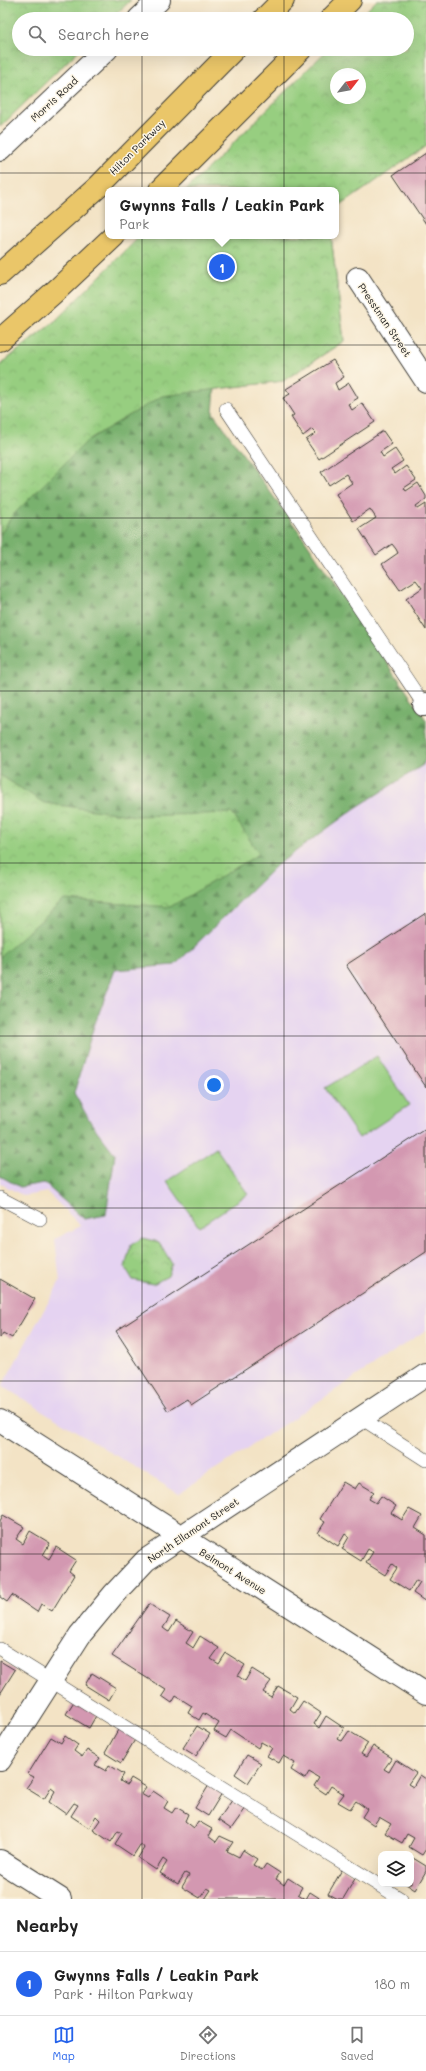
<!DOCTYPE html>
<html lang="en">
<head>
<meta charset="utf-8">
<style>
	:root { --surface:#fff; --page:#f2f2f2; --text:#222; --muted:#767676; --line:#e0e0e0; --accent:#2563eb }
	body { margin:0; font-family:Mali,sans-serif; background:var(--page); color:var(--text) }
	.controls { position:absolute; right:12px; bottom:12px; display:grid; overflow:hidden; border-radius:8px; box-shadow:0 4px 16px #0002 }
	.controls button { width:36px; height:36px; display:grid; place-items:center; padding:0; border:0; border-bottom:1px solid var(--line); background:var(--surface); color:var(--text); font:20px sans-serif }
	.compass { position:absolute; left:330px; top:68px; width:36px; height:36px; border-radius:50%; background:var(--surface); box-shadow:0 4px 16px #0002; rotate:59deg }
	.you { position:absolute; left:214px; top:1085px; width:14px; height:14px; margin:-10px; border:3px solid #fff; border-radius:50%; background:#1a73e8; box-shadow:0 0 0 6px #1a73e833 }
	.badge { display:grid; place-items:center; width:26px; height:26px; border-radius:50%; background:var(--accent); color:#fff; font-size:13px; font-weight:700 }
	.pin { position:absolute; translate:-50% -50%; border:2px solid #fff; box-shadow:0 1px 4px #0006 }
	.popup { position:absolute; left:105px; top:187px; width:234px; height:52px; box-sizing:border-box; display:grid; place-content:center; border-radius:8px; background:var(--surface); filter:drop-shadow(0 1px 3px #0005); font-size:13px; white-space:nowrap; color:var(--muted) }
	.popup b { font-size:15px; color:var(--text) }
	.popup::after { content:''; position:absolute; left:50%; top:100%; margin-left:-8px; border:8px solid transparent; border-top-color:var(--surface) }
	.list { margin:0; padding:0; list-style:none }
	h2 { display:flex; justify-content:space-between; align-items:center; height:52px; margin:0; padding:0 16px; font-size:17px }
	h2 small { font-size:13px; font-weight:400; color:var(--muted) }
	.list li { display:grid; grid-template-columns:26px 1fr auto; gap:12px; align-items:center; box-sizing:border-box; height:64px; padding:0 16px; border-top:1px solid var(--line) }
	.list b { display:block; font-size:15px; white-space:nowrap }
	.list p { margin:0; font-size:13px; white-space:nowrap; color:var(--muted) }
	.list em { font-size:13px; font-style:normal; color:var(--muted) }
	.icon { flex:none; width:22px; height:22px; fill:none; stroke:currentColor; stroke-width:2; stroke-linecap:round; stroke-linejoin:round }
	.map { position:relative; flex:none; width:426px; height:1899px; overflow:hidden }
	.search { position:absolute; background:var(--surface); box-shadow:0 4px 16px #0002; left:12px; right:12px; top:12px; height:44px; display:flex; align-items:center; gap:10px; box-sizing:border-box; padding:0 14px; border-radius:22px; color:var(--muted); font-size:15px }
	.sheet { height:116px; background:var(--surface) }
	nav { display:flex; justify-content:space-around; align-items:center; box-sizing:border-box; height:56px; border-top:1px solid var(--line); background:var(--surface); font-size:11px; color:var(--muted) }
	nav a { display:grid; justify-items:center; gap:2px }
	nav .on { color:var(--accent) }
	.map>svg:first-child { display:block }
</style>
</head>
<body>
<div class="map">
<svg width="426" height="1899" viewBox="0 0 426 1899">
	<defs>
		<pattern id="forest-firs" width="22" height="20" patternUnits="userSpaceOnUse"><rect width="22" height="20" fill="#79b16e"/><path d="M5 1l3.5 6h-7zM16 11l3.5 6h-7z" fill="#628f5a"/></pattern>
		<pattern id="park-crowns" width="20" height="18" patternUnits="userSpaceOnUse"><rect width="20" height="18" fill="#97ce80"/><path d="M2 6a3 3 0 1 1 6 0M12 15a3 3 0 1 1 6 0" fill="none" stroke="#82b06e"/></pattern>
	</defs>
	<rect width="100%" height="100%" fill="#fcf5e5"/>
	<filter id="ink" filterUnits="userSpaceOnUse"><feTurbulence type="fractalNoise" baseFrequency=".025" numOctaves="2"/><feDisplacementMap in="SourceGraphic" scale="8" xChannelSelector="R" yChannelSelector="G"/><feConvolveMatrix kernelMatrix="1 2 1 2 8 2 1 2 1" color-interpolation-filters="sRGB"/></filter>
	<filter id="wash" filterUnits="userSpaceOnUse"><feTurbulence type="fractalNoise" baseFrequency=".012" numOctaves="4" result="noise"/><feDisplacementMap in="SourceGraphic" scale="16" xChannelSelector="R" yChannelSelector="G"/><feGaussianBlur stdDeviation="0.9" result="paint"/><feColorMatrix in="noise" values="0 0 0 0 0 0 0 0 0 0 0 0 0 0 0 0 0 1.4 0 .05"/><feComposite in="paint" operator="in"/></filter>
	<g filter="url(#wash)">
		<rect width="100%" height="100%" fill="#f3e3c5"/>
		<path fill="#e5d3f1" d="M426,754V1330L179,1494L2,1386L60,1281L55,1239L81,1226L47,1192L24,1196L0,1183V958Z"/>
		<g fill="#97ce80" stroke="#5a754e">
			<path d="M377,1056L409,1105L359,1138L325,1088Z"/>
			<path d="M216,1148L248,1194L199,1227L167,1181Z"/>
		</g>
		<path fill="url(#forest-firs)" stroke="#4a6645" d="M140,236H331L344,341L283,381L215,389L213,413L305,540L426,720V758L423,765L354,809L277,865L175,965L115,970L93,1029L74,1093L91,1123L115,1154L106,1215L84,1219L44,1183L20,1187L0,1176V365L55,321Z"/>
		<g fill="url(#park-crowns)" stroke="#5a754e" fill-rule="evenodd">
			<path d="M0,0H131L111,19H19V49H80L0,127Z"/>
			<path d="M377,0H426V146L336,209V190H186L328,49H407V19H358ZM336,74H360V98H336Z"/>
			<path d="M140,236H331L344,341L283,381L162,396L88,440L12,516L0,535V365L55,321Z"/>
			<path d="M0,775L44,803L136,816L232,813L259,854L170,907L64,900L0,957Z"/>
			<path d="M142,1238L159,1242L172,1264L168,1276L153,1284L133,1280L125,1267L131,1245Z"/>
		</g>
		<g id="blocks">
			<g fill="#d398b1">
				<path d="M426,153V224L393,175Z"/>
				<path d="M333,360L344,377L335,383L338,390L349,383L358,398L348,404L352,410L362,403L375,422L319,459L306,440L316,433L312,429L303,436L291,417L294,415L283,398L290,394L286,389Z"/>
				<path d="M383,431L392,444L380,452L383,457L395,449L403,461L391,469L395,474L406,466L416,480L404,488L406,491L418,483L426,496V499L416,506L418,509L426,504V630L406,599L422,588L416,580L400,590L382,564L398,553L396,549L392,544L376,555L359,529L376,518L370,509L353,521L336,494L352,483L346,474L329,485L321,472Z"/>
				<path d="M426,913V1087L346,965Z"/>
				<path d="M426,1129V1252L191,1405L187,1399L168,1411L116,1331Z"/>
				<path d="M0,1279L35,1299L12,1338L3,1333L0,1338Z"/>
				<path d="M343,1482L355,1489L359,1483L374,1492L369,1499L376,1503L381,1496L396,1506L391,1513L402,1520L409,1509L422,1516L415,1528L426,1535V1602L413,1593L420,1582L416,1580L409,1591L390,1579L397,1568L392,1564L385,1575L366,1563L373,1552L368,1549L361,1561L342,1549L349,1537L345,1534L338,1546L318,1533L325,1522L320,1519Z"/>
				<path d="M3,1515L24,1527L16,1539L23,1544L30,1531L50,1543L43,1555L49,1559L56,1547L76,1560L69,1571L74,1575L52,1611L41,1604L37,1612L12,1595L7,1602L0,1597V1521Z"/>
				<path d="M149,1604L170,1617L163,1628L167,1631L169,1632L176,1621L193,1632L186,1643L192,1647L193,1648L200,1636L219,1648L211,1659L219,1664L226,1653L245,1665L238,1676L245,1681L252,1669L271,1681L263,1692L271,1697L278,1686L297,1697L290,1709L295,1713L303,1701L321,1713L314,1724L319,1728L326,1716L344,1728L337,1739L342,1741L349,1731L368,1743L361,1754L366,1757L373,1746L392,1758L384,1769L389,1772L396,1760L416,1773L408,1784L413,1787L420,1775L426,1779V1849L422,1855L409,1847L414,1838L407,1834L402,1843L385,1833L391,1824L379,1817L374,1825L362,1817L367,1809L356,1801L350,1809L338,1802L344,1794L331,1786L326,1794L314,1786L319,1778L309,1772L305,1779L291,1770L295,1763L283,1756L279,1763L267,1756L272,1748L261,1742L258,1748L231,1730L226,1738L214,1731L219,1723L203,1713L199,1720L188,1713L192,1706L176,1696L172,1703L162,1696L166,1690L112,1656Z"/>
				<path d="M0,1661L15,1670L0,1694Z"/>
				<path d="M92,1673L116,1688L109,1700L85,1685Z"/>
				<path d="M75,1700L97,1714L89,1728L66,1714Z"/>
				<path d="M197,1726L210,1734L196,1756L183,1748Z"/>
				<path d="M119,1728L136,1738L121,1763L105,1753Z"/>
				<path d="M65,1736L78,1745L74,1751L82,1757L87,1750L100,1758L95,1765L106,1771L109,1765L124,1774L120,1781L127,1785L131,1778L146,1787L141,1794L148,1798L153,1791L168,1801L164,1808L172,1813L176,1807L188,1814L185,1821L194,1828L198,1821L212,1829L208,1836L216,1842L220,1836L233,1842L227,1851L239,1857L243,1850L257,1859L253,1865L262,1870L266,1864L280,1873L276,1879L284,1885L288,1878L302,1887L298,1894L306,1899L310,1892L321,1899H205L211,1890L207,1888L200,1898L182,1887L189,1875L185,1873L178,1884L160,1873L167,1862L163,1859L156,1870L138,1858L144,1848L142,1845H140L133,1856L115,1844L122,1833L118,1831L111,1842L93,1830L100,1820L96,1816L89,1828L71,1816L78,1805L74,1803L66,1814L49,1802L55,1791L51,1788L44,1799L26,1788L34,1777L28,1774L51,1737L61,1743Z"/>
				<path d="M247,1755L261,1763L248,1783L235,1774Z"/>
				<path d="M209,1785L222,1793L208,1816L195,1808Z"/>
				<path d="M233,1799L246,1808L231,1829L218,1820Z"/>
				<path d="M413,1858L426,1866V1871L415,1890L406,1884H411V1861Z"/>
				<path d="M343,1868L356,1877L343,1899H337L328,1894Z"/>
			</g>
		</g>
	</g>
	<g filter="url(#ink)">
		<use href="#blocks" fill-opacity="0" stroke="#3c3a35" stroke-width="1"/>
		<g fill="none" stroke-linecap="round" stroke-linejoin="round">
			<g stroke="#3c3a35" stroke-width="14">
				<g id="lane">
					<path d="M226,409L426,708"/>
					<path d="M0,1198L40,1219"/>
					<path d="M361,1418L426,1460"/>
					<path d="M0,1649L401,1899"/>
				</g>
			</g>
			<g stroke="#3c3a35" stroke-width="24">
				<g id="street">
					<path d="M139,19L159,0"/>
					<path d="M0,150L107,49"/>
					<path d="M358,278L426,381"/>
					<path d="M424,705L426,704"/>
					<path d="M0,1421L426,1693"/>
					<path d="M0,1760L80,1635L114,1594L146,1560L426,1375"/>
					<path d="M0,1861L60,1899"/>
				</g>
			</g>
			<g stroke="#3c3a35" stroke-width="24">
				<g id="primary">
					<path d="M264,19L283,0"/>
					<path d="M331,19L350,0"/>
					<path d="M160,190L301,49"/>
					<path d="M0,274L99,186L234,49"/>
					<path d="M0,340L60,287L114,236"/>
				</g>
			</g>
			<use href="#lane" stroke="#fff" stroke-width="13"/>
			<use href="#street" stroke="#fff" stroke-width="22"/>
			<use href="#primary" stroke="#eac669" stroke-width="22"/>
		</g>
	</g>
	<path fill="none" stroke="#1c1c1c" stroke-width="1" stroke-opacity="0.55" d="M142,0V19M284,0V19M142,49V1899M284,49V1899M0,173H426M0,345H426M0,518H426M0,691H426M0,863H426M0,1036H426M0,1208H426M0,1381H426M0,1554H426M0,1726H426"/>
	<g text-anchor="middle" stroke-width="3" stroke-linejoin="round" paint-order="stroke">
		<g font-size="10" fill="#1c1c1c" stroke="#fcf5e5">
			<text transform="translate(54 99) rotate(-43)" y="4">Morris Road</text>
			<text transform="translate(137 147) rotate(-45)" y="4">Hilton Parkway</text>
			<text transform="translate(385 320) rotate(56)" y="4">Presstman Street</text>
			<text transform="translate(193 1530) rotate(-34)" y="4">North Ellamont Street</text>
			<text transform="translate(233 1571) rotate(32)" y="4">Belmont Avenue</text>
		</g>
	</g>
</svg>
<div class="controls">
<button><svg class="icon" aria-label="layers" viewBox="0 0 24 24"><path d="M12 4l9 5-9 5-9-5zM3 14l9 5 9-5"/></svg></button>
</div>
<svg class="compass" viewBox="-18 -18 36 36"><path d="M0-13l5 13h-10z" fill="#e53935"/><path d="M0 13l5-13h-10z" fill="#767676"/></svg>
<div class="you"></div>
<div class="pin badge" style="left:222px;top:267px">1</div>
<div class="popup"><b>Gwynns Falls / Leakin Park</b>Park</div>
<div class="search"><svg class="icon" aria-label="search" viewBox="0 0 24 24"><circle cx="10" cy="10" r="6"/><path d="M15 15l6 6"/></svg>Search here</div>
</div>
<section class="sheet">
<h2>Nearby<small></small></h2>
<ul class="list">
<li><span class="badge">1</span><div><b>Gwynns Falls / Leakin Park</b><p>Park · Hilton Parkway</p></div><em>180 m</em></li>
</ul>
</section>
<nav>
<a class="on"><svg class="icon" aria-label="map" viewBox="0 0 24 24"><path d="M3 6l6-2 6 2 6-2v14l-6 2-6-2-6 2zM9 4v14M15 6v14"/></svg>Map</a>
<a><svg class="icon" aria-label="directions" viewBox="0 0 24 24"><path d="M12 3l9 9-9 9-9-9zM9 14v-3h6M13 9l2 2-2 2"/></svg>Directions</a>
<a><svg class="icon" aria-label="saved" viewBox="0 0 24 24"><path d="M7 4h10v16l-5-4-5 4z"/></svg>Saved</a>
</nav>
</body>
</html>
